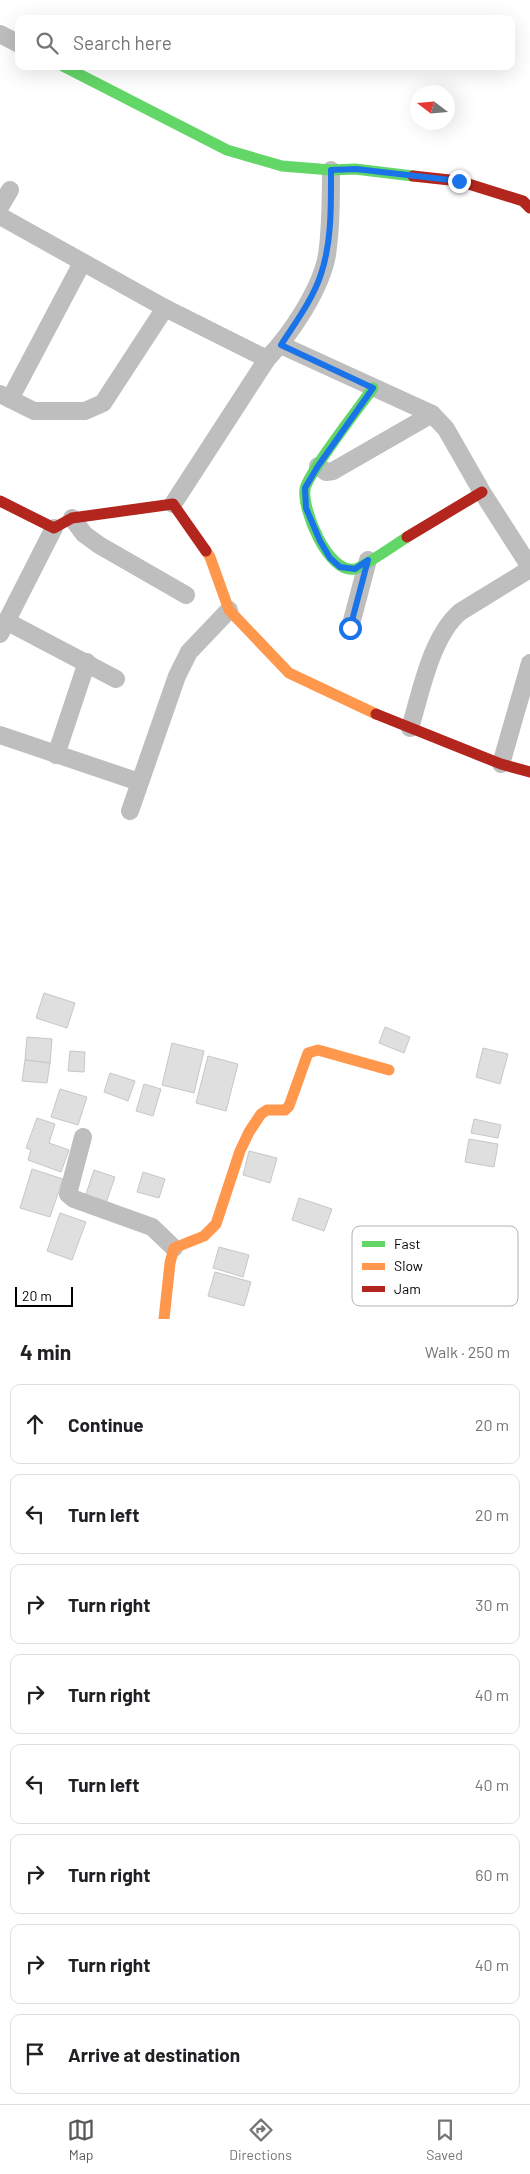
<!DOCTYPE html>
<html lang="en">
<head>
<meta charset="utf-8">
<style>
	:root { --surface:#fff; --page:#f2f2f2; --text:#202124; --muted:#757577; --line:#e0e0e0; --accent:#595959 }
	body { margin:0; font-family:Barlow,sans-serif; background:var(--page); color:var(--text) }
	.compass { position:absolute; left:410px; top:85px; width:45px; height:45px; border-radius:50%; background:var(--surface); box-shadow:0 5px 20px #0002; rotate:286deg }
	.scale { position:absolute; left:15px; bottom:12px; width:58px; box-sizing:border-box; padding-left:5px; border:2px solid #000; border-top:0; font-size:14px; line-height:18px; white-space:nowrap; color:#000; -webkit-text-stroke:4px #fff; paint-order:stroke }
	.stop { position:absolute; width:15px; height:15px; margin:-11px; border:4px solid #1a73e8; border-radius:50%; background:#fff }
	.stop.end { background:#1a73e8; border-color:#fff; box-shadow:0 1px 5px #0008 }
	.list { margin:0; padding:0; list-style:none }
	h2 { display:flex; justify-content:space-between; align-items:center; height:65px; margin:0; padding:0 20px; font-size:21px }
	h2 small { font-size:16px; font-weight:400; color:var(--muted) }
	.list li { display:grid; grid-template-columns:32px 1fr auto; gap:15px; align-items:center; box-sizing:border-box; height:80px; margin:0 10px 10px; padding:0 10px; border:1px solid var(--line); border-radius:10px }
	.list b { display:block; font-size:19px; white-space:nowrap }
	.list em { font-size:16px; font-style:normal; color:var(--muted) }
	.icon { flex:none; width:28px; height:28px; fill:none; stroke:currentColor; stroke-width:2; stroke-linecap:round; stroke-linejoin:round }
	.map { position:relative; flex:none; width:530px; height:1319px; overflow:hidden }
	.search { position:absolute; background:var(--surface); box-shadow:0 5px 20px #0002; left:15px; right:15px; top:15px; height:55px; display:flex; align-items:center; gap:12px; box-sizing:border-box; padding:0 18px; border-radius:10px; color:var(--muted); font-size:19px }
	.sheet { height:785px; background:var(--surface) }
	nav { display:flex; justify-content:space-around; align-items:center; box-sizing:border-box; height:70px; border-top:1px solid var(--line); background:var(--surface); font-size:14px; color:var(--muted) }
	nav a { display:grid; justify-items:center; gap:2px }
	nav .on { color:var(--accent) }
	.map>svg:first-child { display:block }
</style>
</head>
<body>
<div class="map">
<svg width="530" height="1319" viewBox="0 0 530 1319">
	<rect width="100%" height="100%" fill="#fff"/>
	<g fill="#dfdfdf" stroke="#c7c7c7">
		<path d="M44,993L75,1003L67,1028L36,1018Z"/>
		<path d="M385,1027L410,1037L404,1053L379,1043Z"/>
		<path d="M27,1037L52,1039L50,1063L25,1060Z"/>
		<path d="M172,1043L204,1051L194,1093L162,1085Z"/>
		<path d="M483,1048L508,1054L500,1084L476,1077Z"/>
		<path d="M70,1051L85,1052L84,1072L68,1071Z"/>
		<path d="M208,1056L238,1064L226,1111L196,1103Z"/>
		<path d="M25,1060L50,1063L47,1083L22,1081Z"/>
		<path d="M110,1073L135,1081L128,1101L104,1092Z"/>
		<path d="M144,1084L161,1089L153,1116L136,1111Z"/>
		<path d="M60,1089L87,1097L78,1125L51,1117Z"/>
		<path d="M37,1118L55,1124L49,1143L69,1150L61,1172L28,1160L31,1150L26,1148Z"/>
		<path d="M474,1119L501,1125L498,1138L471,1133Z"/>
		<path d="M469,1139L498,1144L494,1167L465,1162Z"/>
		<path d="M249,1151L277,1158L270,1183L243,1175Z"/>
		<path d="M32,1169L63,1179L50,1217L20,1208Z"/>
		<path d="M94,1170L115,1177L105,1206L84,1200Z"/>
		<path d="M143,1172L165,1179L159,1198L137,1192Z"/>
		<path d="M299,1198L332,1209L324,1231L292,1220Z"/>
		<path d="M60,1213L86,1222L72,1260L47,1251Z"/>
		<path d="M219,1247L249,1255L243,1277L213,1268Z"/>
		<path d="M215,1272L251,1282L244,1306L208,1296Z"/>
	</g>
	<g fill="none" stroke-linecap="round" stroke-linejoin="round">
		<g stroke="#bebebe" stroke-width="18">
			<path d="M0,34L19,44"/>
			<path d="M0,207L10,190"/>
			<path d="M0,216L165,308L267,359"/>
			<path d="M281,345L432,414L446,429L482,492L530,567"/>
			<path d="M0,394L34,411H85L103,403L165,308"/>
			<path d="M10,399L82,263"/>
			<path d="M318,466L326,472L333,471L432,414"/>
			<path d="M173,504L267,359C291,334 321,289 327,255C331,227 331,199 331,170"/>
			<path d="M72,518L84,534L99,545L186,595"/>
			<path d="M6,621L116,679"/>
			<path d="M350,628L368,560"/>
			<path d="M0,634L54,528"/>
			<path d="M410,728C421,692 431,637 460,612L530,569"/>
			<path d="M0,735L139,782"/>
			<path d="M56,755L87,662"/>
			<path d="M501,764L530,663"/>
			<path d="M130,811L177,676L189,652L229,610"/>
			<path d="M83,1137L68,1194L74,1199L152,1227L174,1248"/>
		</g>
		<g stroke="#63d668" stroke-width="11">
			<path d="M63,66L227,150L282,166L331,170L355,169L413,176"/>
			<path d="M373,388C361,405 308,473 305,489C302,510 328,574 355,569C363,567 398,543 407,537"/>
		</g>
		<g stroke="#ff974d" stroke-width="11">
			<path d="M206,551L210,557L229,610L289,673L376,714"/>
			<path d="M164,1319L170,1263L174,1248L204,1236L216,1224L240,1151L249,1132L261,1114L267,1110H285L289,1106L308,1053L318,1050L389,1070"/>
		</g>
		<g stroke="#b3261e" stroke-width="11">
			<path d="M413,176L459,181L523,201L530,208"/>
			<path d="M0,501L54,528L72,518L173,504L206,551"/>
			<path d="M407,537L482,492"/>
			<path d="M376,714L501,764L530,772"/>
		</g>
	</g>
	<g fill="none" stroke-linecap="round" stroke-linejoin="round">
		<path stroke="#1a73e8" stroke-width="6" d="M350,628L368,560L355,569L340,567L330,558L320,541L306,508L305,488L318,466L373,388L281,345C295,323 313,299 321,274C332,241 331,205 331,170L356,169L459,181"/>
	</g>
	<rect x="352" y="1226" width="166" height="80" rx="8" fill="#fff" stroke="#b2b2b2" stroke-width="1"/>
	<rect x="362" y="1241" width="23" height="6" fill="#63d668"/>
	<rect x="362" y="1263" width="23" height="7" fill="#ff974d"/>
	<rect x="362" y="1286" width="23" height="6" fill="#b3261e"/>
	<g font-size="14" fill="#000">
		<text x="394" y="1249">Fast</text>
		<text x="394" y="1271">Slow</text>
		<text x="394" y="1294">Jam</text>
	</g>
</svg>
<svg class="compass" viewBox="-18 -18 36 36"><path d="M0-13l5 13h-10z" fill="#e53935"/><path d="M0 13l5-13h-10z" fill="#757577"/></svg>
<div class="scale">20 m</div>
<div class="stop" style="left:350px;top:628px"></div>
<div class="stop end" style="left:459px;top:181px"></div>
<div class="search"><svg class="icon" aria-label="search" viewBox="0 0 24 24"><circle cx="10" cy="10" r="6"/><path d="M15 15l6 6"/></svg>Search here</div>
</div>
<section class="sheet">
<h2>4 min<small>Walk · 250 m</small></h2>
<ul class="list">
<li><svg class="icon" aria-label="ahead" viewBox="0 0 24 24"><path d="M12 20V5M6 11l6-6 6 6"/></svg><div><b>Continue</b></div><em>20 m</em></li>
<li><svg class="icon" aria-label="left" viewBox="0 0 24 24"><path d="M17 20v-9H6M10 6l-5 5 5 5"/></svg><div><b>Turn left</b></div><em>20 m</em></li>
<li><svg class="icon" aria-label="right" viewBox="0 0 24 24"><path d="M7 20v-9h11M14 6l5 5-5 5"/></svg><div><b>Turn right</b></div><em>30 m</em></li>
<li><svg class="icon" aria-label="right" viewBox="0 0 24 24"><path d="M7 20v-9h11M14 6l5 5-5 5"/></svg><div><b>Turn right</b></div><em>40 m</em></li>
<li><svg class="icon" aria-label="left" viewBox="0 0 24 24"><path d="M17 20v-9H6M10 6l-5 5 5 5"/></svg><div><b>Turn left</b></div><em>40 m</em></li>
<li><svg class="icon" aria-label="right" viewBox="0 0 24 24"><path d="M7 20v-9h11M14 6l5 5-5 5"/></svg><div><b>Turn right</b></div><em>60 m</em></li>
<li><svg class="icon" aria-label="right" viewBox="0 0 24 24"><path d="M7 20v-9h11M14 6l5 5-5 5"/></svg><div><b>Turn right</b></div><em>40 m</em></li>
<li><svg class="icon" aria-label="arrive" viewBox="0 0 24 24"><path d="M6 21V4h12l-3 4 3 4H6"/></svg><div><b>Arrive at destination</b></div></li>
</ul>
</section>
<nav>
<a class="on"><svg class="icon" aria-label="map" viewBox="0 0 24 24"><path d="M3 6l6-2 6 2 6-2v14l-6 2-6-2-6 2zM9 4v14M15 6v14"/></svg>Map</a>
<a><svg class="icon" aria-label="directions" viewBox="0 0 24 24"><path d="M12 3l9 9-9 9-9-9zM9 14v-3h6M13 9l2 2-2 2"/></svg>Directions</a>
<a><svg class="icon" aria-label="saved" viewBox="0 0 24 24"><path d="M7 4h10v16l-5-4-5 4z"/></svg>Saved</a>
</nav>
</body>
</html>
